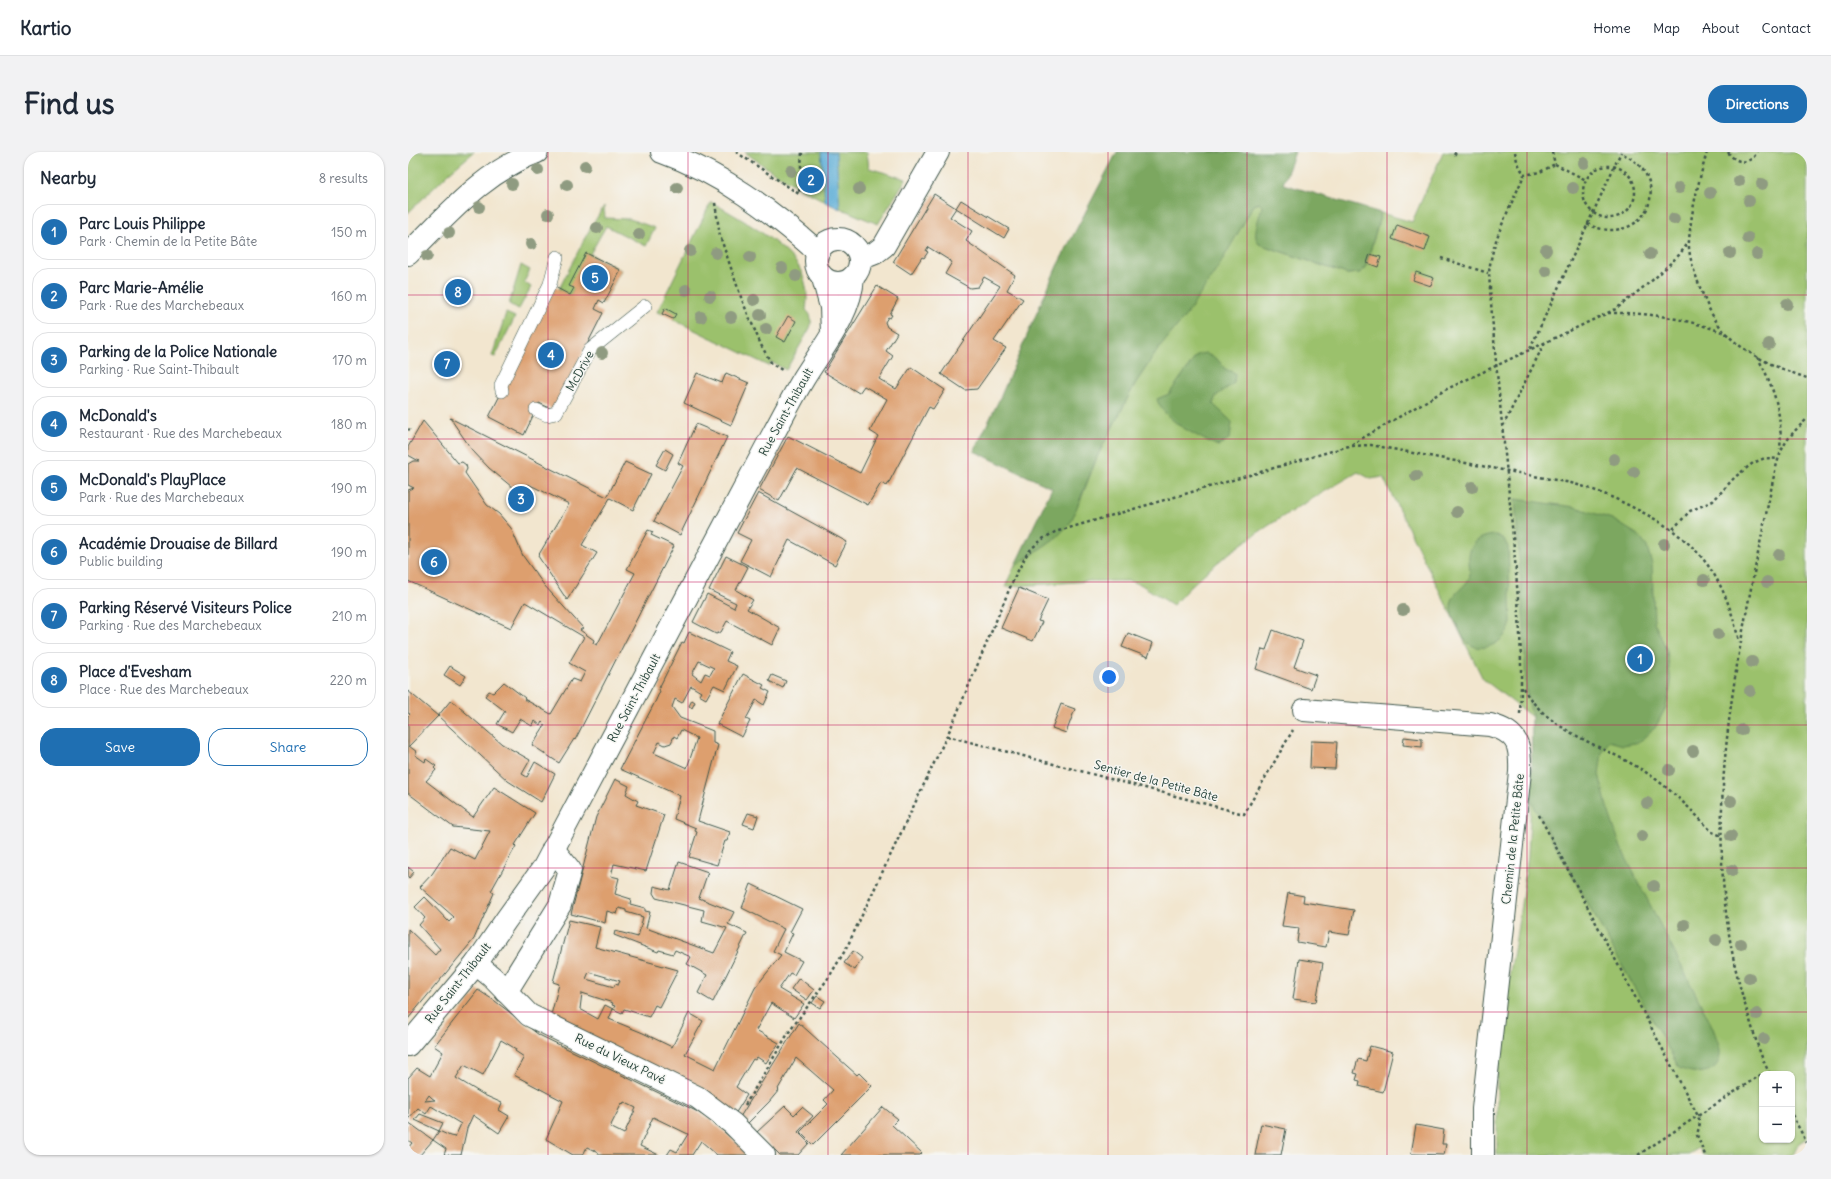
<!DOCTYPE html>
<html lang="en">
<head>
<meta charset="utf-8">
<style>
	:root { --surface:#fff; --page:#f2f2f3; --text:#1f2937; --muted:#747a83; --line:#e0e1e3; --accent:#1f6fb2 }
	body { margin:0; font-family:Delius,sans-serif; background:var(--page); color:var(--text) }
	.controls { position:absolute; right:12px; bottom:12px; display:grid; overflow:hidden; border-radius:8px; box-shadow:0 1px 3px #0004 }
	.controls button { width:36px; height:36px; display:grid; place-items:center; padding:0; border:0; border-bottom:1px solid var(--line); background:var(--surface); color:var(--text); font:20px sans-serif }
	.you { position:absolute; left:701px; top:525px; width:14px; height:14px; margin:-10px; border:3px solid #fff; border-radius:50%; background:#1a73e8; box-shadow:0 0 0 6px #1a73e833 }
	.badge { display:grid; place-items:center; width:26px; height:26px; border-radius:50%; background:var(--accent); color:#fff; font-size:13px; font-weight:700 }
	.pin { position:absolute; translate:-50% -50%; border:2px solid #fff; box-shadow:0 1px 4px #0006 }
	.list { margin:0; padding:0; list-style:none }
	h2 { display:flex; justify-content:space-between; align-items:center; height:52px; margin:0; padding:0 16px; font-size:17px }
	h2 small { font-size:13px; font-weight:400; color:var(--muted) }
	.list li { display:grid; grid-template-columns:26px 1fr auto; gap:12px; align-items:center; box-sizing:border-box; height:56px; margin:0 8px 8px; padding:0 8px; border:1px solid var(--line); border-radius:16px }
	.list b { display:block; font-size:15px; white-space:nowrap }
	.list p { margin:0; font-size:13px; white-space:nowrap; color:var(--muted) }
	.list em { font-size:13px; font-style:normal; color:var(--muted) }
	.actions { display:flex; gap:8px; padding:12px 16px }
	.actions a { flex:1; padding:9px 0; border:1px solid var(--accent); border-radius:16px; text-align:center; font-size:14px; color:var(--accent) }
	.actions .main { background:var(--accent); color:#fff }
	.map { position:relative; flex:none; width:1399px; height:1003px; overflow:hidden; border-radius:16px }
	header { display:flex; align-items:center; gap:24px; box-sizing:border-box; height:56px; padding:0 20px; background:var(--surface); border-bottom:1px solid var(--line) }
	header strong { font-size:19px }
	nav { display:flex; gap:22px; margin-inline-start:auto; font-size:14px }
	.intro { display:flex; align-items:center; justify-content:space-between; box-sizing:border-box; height:96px; padding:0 24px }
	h1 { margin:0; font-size:28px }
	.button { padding:10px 18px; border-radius:16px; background:var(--accent); color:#fff; font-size:14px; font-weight:700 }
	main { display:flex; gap:24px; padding:0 24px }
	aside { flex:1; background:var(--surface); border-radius:16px; box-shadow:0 1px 3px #0004 }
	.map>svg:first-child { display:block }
</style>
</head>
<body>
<header>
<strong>Kartio</strong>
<nav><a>Home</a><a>Map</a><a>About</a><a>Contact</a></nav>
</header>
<div class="intro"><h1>Find us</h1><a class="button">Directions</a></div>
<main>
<aside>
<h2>Nearby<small>8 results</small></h2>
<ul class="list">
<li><span class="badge">1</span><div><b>Parc Louis Philippe</b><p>Park · Chemin de la Petite Bâte</p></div><em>150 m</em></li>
<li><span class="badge">2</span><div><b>Parc Marie-Amélie</b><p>Park · Rue des Marchebeaux</p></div><em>160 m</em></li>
<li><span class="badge">3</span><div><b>Parking de la Police Nationale</b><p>Parking · Rue Saint-Thibault</p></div><em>170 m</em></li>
<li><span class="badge">4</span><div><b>McDonald's</b><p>Restaurant · Rue des Marchebeaux</p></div><em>180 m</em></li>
<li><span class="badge">5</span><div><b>McDonald's PlayPlace</b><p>Park · Rue des Marchebeaux</p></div><em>190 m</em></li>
<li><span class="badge">6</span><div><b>Académie Drouaise de Billard</b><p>Public building</p></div><em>190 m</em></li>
<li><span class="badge">7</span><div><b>Parking Réservé Visiteurs Police</b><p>Parking · Rue des Marchebeaux</p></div><em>210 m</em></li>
<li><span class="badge">8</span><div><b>Place d'Evesham</b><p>Place · Rue des Marchebeaux</p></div><em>220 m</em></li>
</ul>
<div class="actions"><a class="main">Save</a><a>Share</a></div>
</aside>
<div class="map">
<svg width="1399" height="1003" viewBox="0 0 1399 1003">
	<rect width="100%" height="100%" fill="#f6f6f2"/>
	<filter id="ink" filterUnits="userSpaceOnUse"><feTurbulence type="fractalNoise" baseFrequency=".025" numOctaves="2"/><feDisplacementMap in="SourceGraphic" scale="8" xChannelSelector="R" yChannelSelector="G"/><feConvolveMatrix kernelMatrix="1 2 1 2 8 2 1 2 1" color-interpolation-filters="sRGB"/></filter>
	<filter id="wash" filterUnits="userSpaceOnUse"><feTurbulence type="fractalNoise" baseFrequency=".012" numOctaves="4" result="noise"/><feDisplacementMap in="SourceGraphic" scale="16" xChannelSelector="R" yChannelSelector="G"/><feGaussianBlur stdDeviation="0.9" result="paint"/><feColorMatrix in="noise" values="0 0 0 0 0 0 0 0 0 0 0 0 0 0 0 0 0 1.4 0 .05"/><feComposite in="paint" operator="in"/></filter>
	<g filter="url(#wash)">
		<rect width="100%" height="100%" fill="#f2e6cf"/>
		<g fill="#9bc16c" stroke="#5d7f50" fill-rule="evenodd">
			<path d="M0,0H66L41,21L0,61Z"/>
			<path d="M337,0H459L461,16L498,27L470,72C422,53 378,32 337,0Z"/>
			<path d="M1035,0H1399V986L1391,991L1385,1003H1295L1291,996L1279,1003H1089V917L1094,863L1107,793L1120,704L1123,649L1124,565L1075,527L975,325L963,327L950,320C884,359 816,395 765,453L732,432L722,429H682L597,435L606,415L627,401L673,347L689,305L727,232L846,53L853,51L854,54L848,83L851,92L939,122L951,121L957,117L973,61L1004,70ZM1354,922H1384V988H1354Z"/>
			<path d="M303,50C327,63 382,94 393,119C399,132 400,145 398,158C404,163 404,169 402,176L378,218L363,210L361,214L268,169L265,167L267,162L257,156L254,162L249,160Z"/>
			<path d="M196,54L197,66L222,67L247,76L238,94L198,74L182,102L213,118L196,151L166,136L162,143L151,137L179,82Z"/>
			<path d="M113,113L122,118L116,130L123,135L111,157L101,152Z"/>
			<path d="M98,161L107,165L87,205L84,204Z"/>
		</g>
		<g fill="#7ca760" stroke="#4e724a">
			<path d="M709,0H887L875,32L973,61L957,117L951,121L939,122L851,92C843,84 852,64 854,54L851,51L846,53L811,114L779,162L749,199L727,232L689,305L663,370L649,385L606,415L644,336L566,299L592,246L649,114Z"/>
			<path d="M797,201L810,208L817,217L827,221L826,231L808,244L805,252L824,270L822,286L810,294C791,285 755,269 749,247L761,242L789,203Z"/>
			<path d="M1107,347L1167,355L1204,367L1230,383L1239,395L1244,412L1246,470L1259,499L1263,531L1258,555L1247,576L1232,590L1215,593L1201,589L1194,600L1191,622L1199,655L1213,696L1305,876C1307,883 1311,891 1312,898C1314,923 1288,924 1271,916L1123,649L1124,565L1118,537L1116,473Z"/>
			<path d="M1088,383L1096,387L1100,395L1103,470C1100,490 1071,506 1056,487C1053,483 1051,477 1049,473C1045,466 1041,457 1044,449C1047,439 1056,436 1061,427C1063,421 1061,415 1061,408C1061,390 1072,384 1088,383Z"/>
		</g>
		<path fill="#5aacd6" stroke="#3c7485" d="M413,0H428L432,57L417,50Z"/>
		<g id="blocks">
			<g fill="#dd9f6e" fill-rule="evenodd">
				<path d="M526,42L548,56L542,65L564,79L558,89L607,123L599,138L615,147L586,189L598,196L569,237L557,238L533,222L592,134L576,125L570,135L562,136L537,122L544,110L520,95L518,99L520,100L516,106L514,105L503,122L485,110Z"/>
				<path d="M553,48L601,77L596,86L548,56Z"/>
				<path d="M989,73L1022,85L1017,99L984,87Z"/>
				<path d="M178,101L213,118L196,151L191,148L187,157L195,161L146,258L131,251L116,283L81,265L147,135L162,143L166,136L161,134Z"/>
				<path d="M962,102L973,105L970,115L959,111Z"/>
				<path d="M1008,120L1026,126L1023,134L1005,128Z"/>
				<path d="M469,134L490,147L482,162L484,163L482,166L480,165L477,170L479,175L489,181L478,199L485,204L471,227L488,237L503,215L537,238L525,257L521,255L479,334L473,331L460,353L389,316L371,349L351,338L380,284L452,321L470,284L462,279L479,247L456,234L451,241L416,220Z"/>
				<path d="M257,156L268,162L265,167L254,162Z"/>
				<path d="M380,164L388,169L377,190L368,185Z"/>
				<path d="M289,221L314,231L318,221L341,231L323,273L276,251Z"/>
				<path d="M42,266L199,345L217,310L243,322L225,358L202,346L174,393L189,401L159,448L130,404L161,352L120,332L116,342L104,335L81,316L64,298Z"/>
				<path d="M15,269L50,311L54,310L58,313L59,317L57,321L79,353L91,362L103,376L115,404L136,433L175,476L172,478L186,488L185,491L189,493L227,421L219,417L240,378L245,380L243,383L266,394L167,588L166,587L151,611L124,593L137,573L134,570L132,573L127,569L124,574L112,567L104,580L89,572L97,559L77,544L81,539L85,541L96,530L117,546L116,547L143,562L164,527L172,530L177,520L161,511L176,485L117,450L103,476L0,429V338L6,336L0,333V312L5,309H11L0,303V295Z"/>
				<path d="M288,272L319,285L272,383L246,369L275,314L270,311Z"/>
				<path d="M257,297L265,302L257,318L248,313Z"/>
				<path d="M350,341L439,390L427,413L381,388L363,425L332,409L343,388L329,381Z"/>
				<path d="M318,404L340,415L328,438L345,448L339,457L372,476L364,493L319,469L313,480L308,482L285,470L299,442L326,456L328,451L301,438Z"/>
				<path d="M611,436L640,448L630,469L634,470L625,489L593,476Z"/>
				<path d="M865,478L895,489L886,515L908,523L903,537L848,517L854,497L858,498Z"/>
				<path d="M281,480L322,500L318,509L329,514L317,538L306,533L298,547L291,543L293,540L283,534L274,551L267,547L264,555L272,566L305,579V591L310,593L290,669L322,680L319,689H317L309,713L281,705L289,680L287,679L288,676L266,667L272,644L212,617L248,548L252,539L250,538L274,490L276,491ZM291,509L306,516L302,523L297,521L293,529L284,522ZM273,578L289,586L279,616L246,601L251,590L257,593L263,591L266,584L269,586Z"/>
				<path d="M720,481L745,491L740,505L714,495Z"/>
				<path d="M42,514L58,524L52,533L36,523Z"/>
				<path d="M335,522L356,533L354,536L362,540L356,553L348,548L338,567L342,569L334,585L309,572Z"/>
				<path d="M364,523L378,529L375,536L361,529Z"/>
				<path d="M0,539L30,564L1,594L9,600L7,603L17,610L18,607L28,614L26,616L28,618L18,629L65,665L86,635L127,661L107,693L108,694L83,739L86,741L66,787L0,867V777L27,803L32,797L11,773L17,766L7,755L17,745L41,770L46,765L12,735L24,722L42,695L67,708L82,679L45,675L0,641V564L2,562L0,561Z"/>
				<path d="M43,548L94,592L122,608L114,622L119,625L127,610L147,622L133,650L100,629L30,564Z"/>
				<path d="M284,548L287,550L284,556L281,554Z"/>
				<path d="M653,552L667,557L658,581L644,576Z"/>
				<path d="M996,585L1014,587V595L995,593Z"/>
				<path d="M903,589L929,590L927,617L902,616Z"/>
				<path d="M207,627L221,634L218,642L230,649L228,653L256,663L238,719L206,712L203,724L211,726L207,742L223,747L222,752L237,756V759L242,760L238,776L306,801L319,776L294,769L296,758L248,746L245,741L246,734L262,738L271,710L300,720L291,746L326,760L320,772L339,781L305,850L290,841L299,823L279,812L283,805L267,798L265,802L251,798L250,800L206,783L207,779L230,785L235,765L218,760V758L211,756L209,762L199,759L197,771L163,762L188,665Z"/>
				<path d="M340,661L350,664L346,676L335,672Z"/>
				<path d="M0,715L6,720L1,726L0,725Z"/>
				<path d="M343,732L394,757L382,780L385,781L376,800L394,809L386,823L382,821L371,837L396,852L386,866L363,851L348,878L371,891L358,911L349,905L347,908L345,907L328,935L339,943L327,962L143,863L151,832L145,830L161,768L192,775L187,795L270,818L251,855L247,853L241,865L216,857L214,861L205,857L207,854L204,853L205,851L174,841L172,857L190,867L197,853L205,857L201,867L235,881L264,895L281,861L295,869L277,902L307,917L347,836L373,803L365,799L376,777L334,756ZM181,820L212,829L210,833L207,832L206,835L178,827Z"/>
				<path d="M880,741L896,744L895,750L946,758L941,783L921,780L918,795L889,790L891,776L874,774Z"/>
				<path d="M445,799L454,806L447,818L436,811Z"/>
				<path d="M891,807L915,811L908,850L885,847Z"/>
				<path d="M391,826L406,838L399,848L383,837Z"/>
				<path d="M70,838L87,849L131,883L288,959L305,970L342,1003H309L293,989L284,1003H259L263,997L269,1000L280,982L245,965L232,994L251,1003H189L191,1001L179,995L175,1003H165L138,987L155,949L106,923L116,905L107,899L108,897L93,888L75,923L56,913L48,926L76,943L94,951L91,958L101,964L91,981L65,963L59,976L53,1003H36L38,997L25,988L12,1003H0V996L4,991L0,988V970L25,988L31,979L7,968L12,962L35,971L31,979L42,984L47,985L53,972L23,954L18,962L10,956L0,967V926L9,916L22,924L35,900L26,894ZM21,943L24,946L27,948L17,949ZM216,950L228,956L216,982L202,975L214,951L215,952Z"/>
				<path d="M409,844L417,849L412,856L404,851Z"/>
				<path d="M391,871L449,923L451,921L464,934L405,993L392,980L420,952L416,948L425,938L388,906L370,937L371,938L361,950L339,972L332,965Z"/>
				<path d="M962,894L985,900L975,940L951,934L952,929L948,928L950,922L946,921L950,907L958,909Z"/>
				<path d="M377,954L386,963L394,955L405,964L390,980L401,991L390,1003H372L349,980Z"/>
				<path d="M475,955L490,967L484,973L514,1001L512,1003H433Z"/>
				<path d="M853,972L878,977L873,1003H847Z"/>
				<path d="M1008,973L1036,978L1034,992H1038L1036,1003L1003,1002Z"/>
			</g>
		</g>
	</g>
	<g filter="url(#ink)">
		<use href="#blocks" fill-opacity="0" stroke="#3f564b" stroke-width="1"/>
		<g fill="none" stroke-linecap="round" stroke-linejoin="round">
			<g stroke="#3f564b" stroke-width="14">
				<g id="service">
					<path d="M94,239L93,233L142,132L149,105"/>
					<path d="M128,258L139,263L148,261L182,198L237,154"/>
				</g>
			</g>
			<g stroke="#3f564b" stroke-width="24">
				<g id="minor">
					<path d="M896,558L1082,573C1110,580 1113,594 1112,620L1075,957V1003"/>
					<path d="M68,812L84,825L121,863L289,945L325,972L356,1003"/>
					<path d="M98,840L152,753L162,718L145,697"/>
				</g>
			</g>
			<g stroke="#3f564b" stroke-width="24">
				<g id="tertiary">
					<path d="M254,0C313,21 364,59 410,100"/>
					<path d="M0,102C40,63 75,20 129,0"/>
				</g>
			</g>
			<g stroke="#3f564b" stroke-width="24">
				<g id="secondary">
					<circle cx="430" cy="109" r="22"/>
					<path d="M452,107L467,101L476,94L530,0"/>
					<path d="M415,126L423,155L424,180"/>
					<path d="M0,893L68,812L98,768L136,715L363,286C374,266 384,246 396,226C415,195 443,162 445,125"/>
				</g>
			</g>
			<g stroke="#3f564b" stroke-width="2.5" stroke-dasharray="3 3" stroke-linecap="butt">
				<path d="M328,0L391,42L394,0"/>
				<path d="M1107,0L1109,9L1116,23L1132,20L1147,12"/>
				<path d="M1144,0L1147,12"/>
				<path d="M1299,0C1291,28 1283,59 1281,89C1280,103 1286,118 1290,130C1295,143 1300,157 1308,169C1328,199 1366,215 1399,226"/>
				<path d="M1320,0C1327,12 1343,13 1349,0"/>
				<path d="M1046,3L1048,0"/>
				<path d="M1147,12L1178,28"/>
				<circle cx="1201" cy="40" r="26"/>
				<path d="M307,51L312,84L334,148L353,193L361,207L364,212L374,218"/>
				<path d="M1179,72C1237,99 1270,27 1213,1"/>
				<path d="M1033,106L1080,121"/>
				<path d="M1200,161C1241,160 1281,167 1319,182"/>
				<path d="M1122,197L1213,0"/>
				<path d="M1349,205C1366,233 1375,265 1372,297"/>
				<path d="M1095,274L1137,190"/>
				<path d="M0,278L2,277"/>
				<path d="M944,294L963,293L1163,331C1186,337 1207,346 1228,357C1289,387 1317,423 1331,490"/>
				<path d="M1265,377L1282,359L1305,349L1327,325L1345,311L1357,306L1370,307"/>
				<path d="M1115,536C1140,579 1191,592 1231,616C1258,632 1283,657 1304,680L1314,684"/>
				<path d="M1112,562C1115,510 1111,459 1107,408C1099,312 1087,217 1081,121C1084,86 1103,55 1116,23"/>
				<path d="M539,584L836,662L885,578"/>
				<path d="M1131,663L1290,964L1292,971L1289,983L1297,1003"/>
				<path d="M1362,922C1351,903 1346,880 1339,859C1284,685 1330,502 1365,328C1372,297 1375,289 1399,267"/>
				<path d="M337,953L381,880L421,825L438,797L545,571L606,426L619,402L624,396L636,386L647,380L941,294L1039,237L1208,157L1247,126L1271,103L1281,90"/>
				<path d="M1384,963L1399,991"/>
				<path d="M1230,1003L1354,922"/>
			</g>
			<use href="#service" stroke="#fff" stroke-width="13"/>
			<use href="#minor" stroke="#fff" stroke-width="22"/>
			<use href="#tertiary" stroke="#fff" stroke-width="22"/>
			<use href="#secondary" stroke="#fff" stroke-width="22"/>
		</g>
		<g fill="#8f9b81">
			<circle cx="1176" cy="11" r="6"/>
			<circle cx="177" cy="14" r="6"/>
			<circle cx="130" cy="18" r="6"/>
			<circle cx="383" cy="19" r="6"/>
			<circle cx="403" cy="22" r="6"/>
			<circle cx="1331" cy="29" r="6"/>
			<circle cx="104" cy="32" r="6"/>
			<circle cx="1354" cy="32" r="6"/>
			<circle cx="159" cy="33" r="6"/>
			<circle cx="269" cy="36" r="6"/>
			<circle cx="1165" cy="36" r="6"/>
			<circle cx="1271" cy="36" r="6"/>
			<circle cx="451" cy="37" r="6"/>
			<circle cx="1302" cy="41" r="6"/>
			<circle cx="1341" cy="49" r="6"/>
			<circle cx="71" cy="55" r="6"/>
			<circle cx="140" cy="62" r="6"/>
			<circle cx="1266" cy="67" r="6"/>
			<circle cx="189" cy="76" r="6"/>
			<circle cx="41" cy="81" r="6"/>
			<circle cx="231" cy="82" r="6"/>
			<circle cx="1340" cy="86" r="6"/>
			<circle cx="123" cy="92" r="6"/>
			<circle cx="1138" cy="98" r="6"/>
			<circle cx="282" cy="99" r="6"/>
			<circle cx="308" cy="101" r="6"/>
			<circle cx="1322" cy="101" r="6"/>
			<circle cx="1242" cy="102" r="6"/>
			<circle cx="1349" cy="102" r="6"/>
			<circle cx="19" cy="104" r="6"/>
			<circle cx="342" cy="105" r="6"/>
			<circle cx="374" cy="116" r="6"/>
			<circle cx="1138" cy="119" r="6"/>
			<circle cx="388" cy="124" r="6"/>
			<circle cx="278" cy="138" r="6"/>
			<circle cx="302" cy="144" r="6"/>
			<circle cx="346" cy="148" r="6"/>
			<circle cx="1379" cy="152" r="6"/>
			<circle cx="352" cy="163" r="6"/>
			<circle cx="293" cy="165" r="6"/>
			<circle cx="323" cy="165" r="6"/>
			<circle cx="358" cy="177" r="6"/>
			<circle cx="1361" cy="192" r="6"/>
			<circle cx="194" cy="201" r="6"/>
			<circle cx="1206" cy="307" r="6"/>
			<circle cx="1226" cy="320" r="6"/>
			<circle cx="1008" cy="324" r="6"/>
			<circle cx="1064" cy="335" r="6"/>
			<circle cx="1049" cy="360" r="6"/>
			<circle cx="1256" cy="392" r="6"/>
			<circle cx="1371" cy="403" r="6"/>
			<circle cx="1296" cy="428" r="6"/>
			<circle cx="1359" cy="430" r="6"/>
			<circle cx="995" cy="458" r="6"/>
			<circle cx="1310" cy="482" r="6"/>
			<circle cx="1344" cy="510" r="6"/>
			<circle cx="1342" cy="539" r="6"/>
			<circle cx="1334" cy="578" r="6"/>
			<circle cx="1285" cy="599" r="6"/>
			<circle cx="1261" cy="618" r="6"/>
			<circle cx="1323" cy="649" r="6"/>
			<circle cx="1239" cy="651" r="6"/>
			<circle cx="1234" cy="684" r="6"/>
			<circle cx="1323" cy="684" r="6"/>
			<circle cx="1324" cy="718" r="6"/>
			<circle cx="1246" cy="734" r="6"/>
			<circle cx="1276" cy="773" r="6"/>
			<circle cx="1308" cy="788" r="6"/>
			<circle cx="1333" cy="792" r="6"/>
			<circle cx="1341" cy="826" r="6"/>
			<circle cx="1349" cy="862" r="6"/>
			<circle cx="1356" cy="887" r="6"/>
		</g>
	</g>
	<path fill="none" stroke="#c2185b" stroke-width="1" stroke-opacity="0.55" d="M140,0V1003M280,0V1003M420,0V1003M560,0V1003M700,0V1003M839,0V1003M979,0V1003M1119,0V1003M1259,0V1003M0,143H1399M0,287H1399M0,430H1399M0,573H1399M0,716H1399M0,860H1399"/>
	<g text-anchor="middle" stroke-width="3" stroke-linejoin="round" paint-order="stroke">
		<g font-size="12" fill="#1f3d34" stroke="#f6f6f2">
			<text transform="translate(172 219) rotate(-61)" y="4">McDrive</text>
			<text transform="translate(378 260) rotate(-61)" y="4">Rue Saint-Thibault</text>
			<text transform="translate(226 546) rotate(-62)" y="4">Rue Saint-Thibault</text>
			<text transform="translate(748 629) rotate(15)" y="4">Sentier de la Petite Bâte</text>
			<text transform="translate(1105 687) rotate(-84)" y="4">Chemin de la Petite Bâte</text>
			<text transform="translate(50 831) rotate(-52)" y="4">Rue Saint-Thibault</text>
			<text transform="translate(212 907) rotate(26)" y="4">Rue du Vieux Pavé</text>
		</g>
	</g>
</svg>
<div class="controls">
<button>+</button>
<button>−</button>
</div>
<div class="you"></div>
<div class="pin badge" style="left:1232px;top:507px">1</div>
<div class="pin badge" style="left:403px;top:28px">2</div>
<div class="pin badge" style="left:113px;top:347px">3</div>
<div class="pin badge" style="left:143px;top:203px">4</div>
<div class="pin badge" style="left:187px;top:126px">5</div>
<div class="pin badge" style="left:26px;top:410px">6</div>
<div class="pin badge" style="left:39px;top:212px">7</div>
<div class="pin badge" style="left:50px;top:140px">8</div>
</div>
</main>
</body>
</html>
